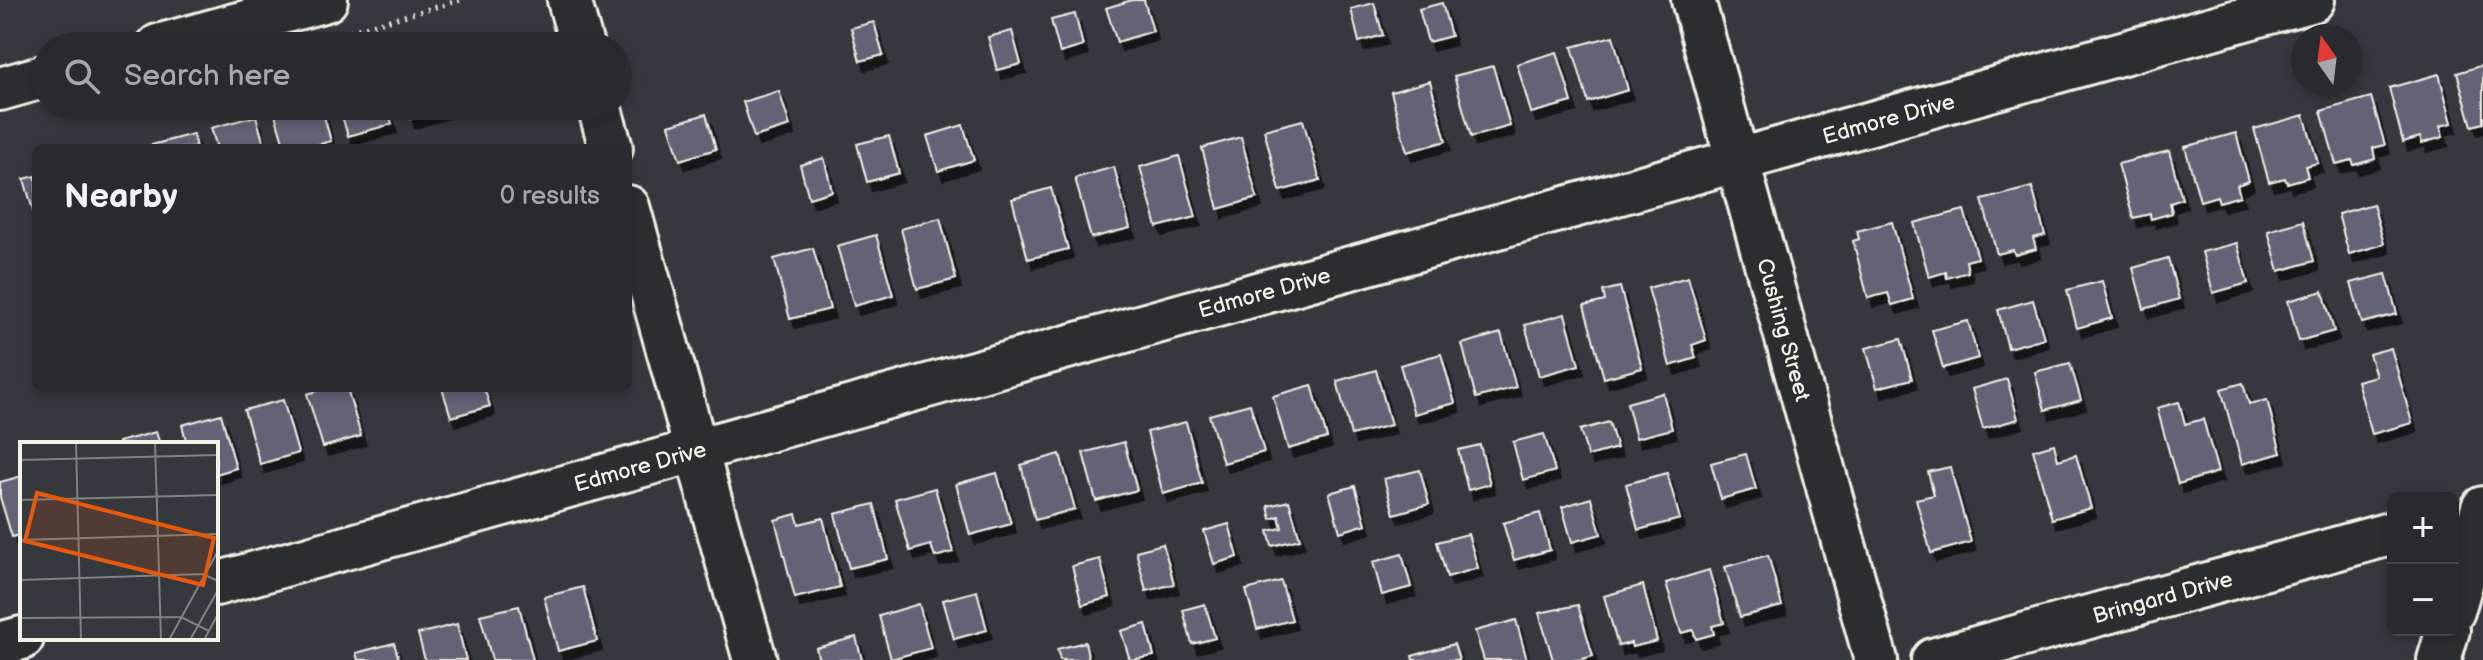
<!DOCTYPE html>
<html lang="en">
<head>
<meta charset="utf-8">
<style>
	:root { --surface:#282a2d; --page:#303235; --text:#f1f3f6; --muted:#a5a7aa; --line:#444649 }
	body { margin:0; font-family:"Balsamiq Sans",sans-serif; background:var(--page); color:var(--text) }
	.controls { position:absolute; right:24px; bottom:24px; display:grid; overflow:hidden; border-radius:12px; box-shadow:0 4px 12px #0003 }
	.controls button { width:72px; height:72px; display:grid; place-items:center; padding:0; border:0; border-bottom:2px solid var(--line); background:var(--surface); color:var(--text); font:40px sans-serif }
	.compass { position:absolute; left:2291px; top:24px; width:72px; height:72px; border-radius:50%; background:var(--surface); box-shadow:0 4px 12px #0003; rotate:346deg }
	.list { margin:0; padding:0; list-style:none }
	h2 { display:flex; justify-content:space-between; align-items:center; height:104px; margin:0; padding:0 32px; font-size:34px }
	h2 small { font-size:26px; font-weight:400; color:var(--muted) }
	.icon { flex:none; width:44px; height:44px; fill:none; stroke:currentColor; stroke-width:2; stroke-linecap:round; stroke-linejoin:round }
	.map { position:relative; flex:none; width:2483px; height:660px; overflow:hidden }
	.search { position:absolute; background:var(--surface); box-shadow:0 4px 12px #0003; left:32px; top:32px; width:600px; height:88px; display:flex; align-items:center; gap:20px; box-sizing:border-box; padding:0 28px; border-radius:44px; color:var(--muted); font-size:30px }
	.panel { position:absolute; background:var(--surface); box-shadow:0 4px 12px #0003; left:32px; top:144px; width:600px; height:248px; border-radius:12px }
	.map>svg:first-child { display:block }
</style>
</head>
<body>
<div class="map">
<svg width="2483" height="660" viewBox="0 0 2483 660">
	<defs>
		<filter id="shadow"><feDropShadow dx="5" dy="9" stdDeviation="0" flood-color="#0009"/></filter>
	</defs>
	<rect width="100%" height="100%" fill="#35383c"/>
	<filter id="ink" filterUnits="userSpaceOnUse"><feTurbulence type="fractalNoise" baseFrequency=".0125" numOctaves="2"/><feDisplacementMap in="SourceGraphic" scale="16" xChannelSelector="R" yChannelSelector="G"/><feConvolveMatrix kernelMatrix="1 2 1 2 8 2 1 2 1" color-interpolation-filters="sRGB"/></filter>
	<g filter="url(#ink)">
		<g fill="#636376" stroke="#f4f1e8" stroke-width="2" filter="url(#shadow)">
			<path d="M1132,0H1144L1153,31L1117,42L1106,8Z"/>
			<path d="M1374,3L1383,35L1359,42L1351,9Z"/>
			<path d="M1442,3L1451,36L1428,42L1419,9Z"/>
			<path d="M1075,14L1083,46L1060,53L1051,20Z"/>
			<path d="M874,22L883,55L860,61L851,28Z"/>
			<path d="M1012,31L1021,64L997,70L988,37Z"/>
			<path d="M1613,36L1628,90L1588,102L1572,47Z"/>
			<path d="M1557,52L1572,102L1531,113L1517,64Z"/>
			<path d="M2483,65V123L2472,126L2457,73Z"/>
			<path d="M1493,66L1510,126L1471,137L1454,76Z"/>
			<path d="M2439,74L2452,123L2440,126L2443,137L2422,143L2420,137L2403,142L2389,88Z"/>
			<path d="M1430,81L1446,141L1407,152L1391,92Z"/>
			<path d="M779,91L790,126L754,137L743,102Z"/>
			<path d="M2371,97L2385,145L2373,148L2375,159L2354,165L2352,160L2336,164L2321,111Z"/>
			<path d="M291,106H321L331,141L305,148H285L274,111Z"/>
			<path d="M339,106H387L392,124L348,136Z"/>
			<path d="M406,106H454L410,119Z"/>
			<path d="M706,114L716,149L680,160L669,125Z"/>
			<path d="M2304,115L2318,163L2305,166L2308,177L2287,183L2285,178L2269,182L2254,129Z"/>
			<path d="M256,116L265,148H217L211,128Z"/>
			<path d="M1303,120L1320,180L1280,191L1264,130Z"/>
			<path d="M963,125L974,160L938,171L927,136Z"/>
			<path d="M2236,133L2249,181L2237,185L2240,196L2219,202L2217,196L2200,201L2185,147Z"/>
			<path d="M193,134L196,148H149L148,146Z"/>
			<path d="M889,136L899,173L867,182L857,144Z"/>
			<path d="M1241,137L1257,198L1218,209L1202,148Z"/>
			<path d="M2169,151L2182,199L2170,203L2172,213L2151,219L2150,214L2133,218L2118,164Z"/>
			<path d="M1179,156L1196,217L1157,227L1140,167Z"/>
			<path d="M824,158L832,191L809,198L800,165Z"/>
			<path d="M1114,167L1130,228L1091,238L1075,178Z"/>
			<path d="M36,176V221L24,179Z"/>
			<path d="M2032,187L2045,235L2033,238L2036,249L2015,255L2013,250L1997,254L1982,200Z"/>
			<path d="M1051,188L1068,249L1028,259L1012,199Z"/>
			<path d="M2373,204L2384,244L2349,254L2338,214Z"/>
			<path d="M1964,210L1978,258L1966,261L1968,272L1947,278L1946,272L1929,277L1914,223Z"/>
			<path d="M940,218L956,279L917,289L901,229Z"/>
			<path d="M2303,221L2314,261L2279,271L2268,231Z"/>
			<path d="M1892,222L1913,299L1892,305L1888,293L1868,298L1853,241L1859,239L1857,231Z"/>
			<path d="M876,235L893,295L854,306L837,246Z"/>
			<path d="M2237,243L2248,283L2213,293L2202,252Z"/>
			<path d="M813,248L830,309L790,319L774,259Z"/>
			<path d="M2168,258L2179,299L2144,309L2133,268Z"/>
			<path d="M2386,274L2397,314L2362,323L2351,283Z"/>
			<path d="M1688,277L1706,340L1692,345L1696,358L1670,366L1648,288Z"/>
			<path d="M2102,281L2112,318L2077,328L2067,290Z"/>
			<path d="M1620,287L1642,368L1604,378L1584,306L1605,301L1603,291Z"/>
			<path d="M2323,291L2334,331L2299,341L2288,301Z"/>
			<path d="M2033,300L2044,338L2008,348L1998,310Z"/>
			<path d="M1565,314L1579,365L1539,376L1525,325Z"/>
			<path d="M1968,321L1978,358L1943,368L1932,330Z"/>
			<path d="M1501,333L1516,387L1476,398L1462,344Z"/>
			<path d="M1901,339L1912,379L1877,388L1866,348Z"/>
			<path d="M2391,348L2412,423L2372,434L2357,381L2376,376L2369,354Z"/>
			<path d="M1441,354L1455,403L1414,414L1400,365Z"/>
			<path d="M2070,363L2081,400L2045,410L2035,372Z"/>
			<path d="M1376,370L1391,425L1351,435L1337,381Z"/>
			<path d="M2007,379L2018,419L1983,429L1972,389Z"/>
			<path d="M2243,383L2249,404L2267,400L2281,453L2242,464L2221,389Z"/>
			<path d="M1312,385L1327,438L1288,449L1273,396Z"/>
			<path d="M327,388H347L361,436L323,447L307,394Z"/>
			<path d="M442,388H484L490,406L451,417Z"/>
			<path d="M1663,393L1672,429L1636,438L1627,403Z"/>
			<path d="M283,400L298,453L260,464L244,410Z"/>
			<path d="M2179,402L2185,424L2203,419L2218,472L2178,484L2157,408Z"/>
			<path d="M1250,404L1264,452L1223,463L1209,415Z"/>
			<path d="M221,414L236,468L216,474V444H187L182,425Z"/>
			<path d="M1186,422L1202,483L1163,494L1147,432Z"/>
			<path d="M1609,422L1617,448L1588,456L1580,430Z"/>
			<path d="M156,432L160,444H118V442Z"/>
			<path d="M1544,434L1555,471L1523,480L1513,442Z"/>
			<path d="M1124,442L1137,490L1096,501L1083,453Z"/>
			<path d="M2054,444L2058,460L2076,455L2091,508L2052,519L2033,450Z"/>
			<path d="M1480,445L1490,484L1468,490L1458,450Z"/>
			<path d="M1060,454L1075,509L1035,520L1021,465Z"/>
			<path d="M1746,454L1756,489L1721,499L1711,463Z"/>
			<path d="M1950,467L1971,542L1931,553L1916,499L1934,495L1928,472Z"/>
			<path d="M1420,470L1429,504L1394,514L1384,479Z"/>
			<path d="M997,473L1011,524L970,535L956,484Z"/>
			<path d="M1667,473L1680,519L1638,530L1626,484Z"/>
			<path d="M22,476V534L12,537L0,497V482Z"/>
			<path d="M1355,486L1366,524L1340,532L1329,493Z"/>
			<path d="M935,488L953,552L935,557L931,545L910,551L895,499Z"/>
			<path d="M1591,498L1601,534L1572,542L1562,507Z"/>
			<path d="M1289,501L1300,539L1272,546L1268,531L1282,528L1279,516L1271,519L1268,506Z"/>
			<path d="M874,504L888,559L849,568L835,514Z"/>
			<path d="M1540,513L1550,550L1514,560L1503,523Z"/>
			<path d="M796,514L799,524L823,518L840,587L795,598L775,520Z"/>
			<path d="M1229,524L1238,557L1214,564L1204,531Z"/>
			<path d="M1468,534L1478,568L1447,577L1437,542Z"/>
			<path d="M1163,544L1174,584L1146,591L1136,551Z"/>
			<path d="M1402,554L1411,587L1382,595L1373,562Z"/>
			<path d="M1768,555L1782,606L1740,617L1725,567Z"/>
			<path d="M1100,559L1110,597L1082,605L1072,566Z"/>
			<path d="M1709,570L1724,623L1712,626L1714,634L1696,639L1693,630L1681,633L1666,583Z"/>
			<path d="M1281,581L1292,620L1257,629L1246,590Z"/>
			<path d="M1643,585L1657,641L1632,647L1631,643L1618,646L1604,596Z"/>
			<path d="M583,587L597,641L558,651L544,597Z"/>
			<path d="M977,591L987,630L954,639L943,600Z"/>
			<path d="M919,604L931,648L891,659L879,616Z"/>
			<path d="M1205,604L1215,638L1192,644L1183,610Z"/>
			<path d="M1578,605L1593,656L1578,660H1553L1539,613Z"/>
			<path d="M519,606L533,660H492L480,615Z"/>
			<path d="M1516,620L1527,660H1484L1475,631Z"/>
			<path d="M457,624L466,660H425L418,634Z"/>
			<path d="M1146,624L1154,656L1130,660L1121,631Z"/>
			<path d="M856,637L862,660H819L816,648Z"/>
			<path d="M1085,642L1089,660H1060L1057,649Z"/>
			<path d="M394,643L399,660H358L356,653Z"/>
			<path d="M1454,644L1459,660H1413L1412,656Z"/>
		</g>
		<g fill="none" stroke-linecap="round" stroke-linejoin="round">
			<g stroke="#f4f1e8" stroke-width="48">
				<g id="minor">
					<path d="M569,0L582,46"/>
					<path id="s1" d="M1693,0L1876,660"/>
					<path d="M158,46L326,0"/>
					<path d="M0,89L46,76"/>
					<path d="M599,106L611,148"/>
					<path d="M628,207L755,660"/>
					<path id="s2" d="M216,584L2313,0"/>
					<path d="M2453,611L2483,508"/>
					<path d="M0,644L22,638"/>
					<path id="s3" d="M1933,660L2393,533"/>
					<path d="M2439,660L2448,630"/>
				</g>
			</g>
			<path stroke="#f4f1e8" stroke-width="5" stroke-dasharray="2 6" stroke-linecap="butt" d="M350,31L461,0"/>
			<use href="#minor" stroke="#2a2d2e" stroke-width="42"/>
		</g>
	</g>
	<g text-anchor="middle" stroke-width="8" stroke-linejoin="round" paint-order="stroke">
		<g font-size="22" fill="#f4f1e8" stroke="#2a2d2e">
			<text dy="8" stroke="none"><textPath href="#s2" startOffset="1736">Edmore Drive</textPath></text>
			<text dy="8" stroke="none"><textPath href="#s2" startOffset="1088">Edmore Drive</textPath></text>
			<text dy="8" stroke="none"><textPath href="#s1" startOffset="342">Cushing Street</textPath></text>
			<text dy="8" stroke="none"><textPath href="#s2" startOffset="440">Edmore Drive</textPath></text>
			<text dy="8" stroke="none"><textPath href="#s3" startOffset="238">Bringard Drive</textPath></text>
		</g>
	</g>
	<g transform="translate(20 442)">
		<rect width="198" height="198" fill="#35383c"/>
		<path fill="none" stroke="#818281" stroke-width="2" d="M56,0L61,198M135,0L141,198M0,18L198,13M0,58L198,53M0,98L198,92M0,138L183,132L198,139M0,176L161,175L189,189M149,198L198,109M170,198L198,148M184,198L198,172"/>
		<path fill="#e8590c" fill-opacity="0.15" stroke="#e8590c" stroke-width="4" d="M17,51L194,96L183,143L5,99Z"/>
		<rect width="198" height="198" fill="none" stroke="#f4f1e8" stroke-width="4"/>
	</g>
</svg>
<div class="controls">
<button>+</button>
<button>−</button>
</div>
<svg class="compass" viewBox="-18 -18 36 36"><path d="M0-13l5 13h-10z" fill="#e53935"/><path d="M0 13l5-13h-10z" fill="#a5a7aa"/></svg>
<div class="search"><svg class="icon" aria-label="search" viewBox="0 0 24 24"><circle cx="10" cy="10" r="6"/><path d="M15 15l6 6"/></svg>Search here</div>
<section class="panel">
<h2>Nearby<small>0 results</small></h2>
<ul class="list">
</ul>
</section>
</div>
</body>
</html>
